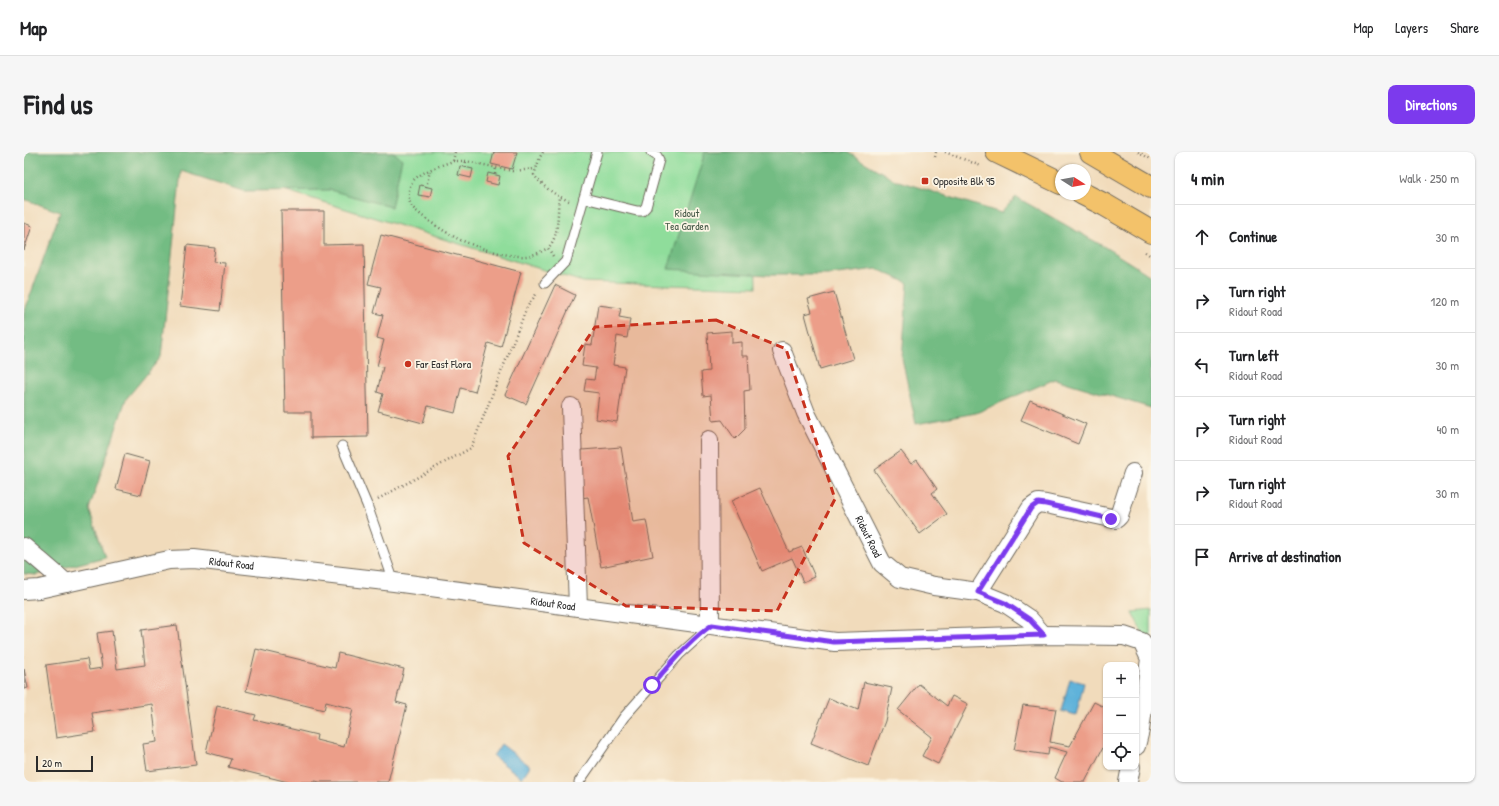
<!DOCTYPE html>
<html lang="en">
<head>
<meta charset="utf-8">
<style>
	:root { --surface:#fff; --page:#f6f6f6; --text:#202124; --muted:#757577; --line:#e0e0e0; --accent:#7c3aed }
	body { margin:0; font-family:"Patrick Hand",sans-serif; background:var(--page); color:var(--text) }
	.controls { position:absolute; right:12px; bottom:12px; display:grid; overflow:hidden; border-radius:8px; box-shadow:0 1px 3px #0004 }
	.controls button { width:36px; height:36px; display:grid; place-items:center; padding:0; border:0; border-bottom:1px solid var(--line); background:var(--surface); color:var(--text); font:20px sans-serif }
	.compass { position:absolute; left:1031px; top:12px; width:36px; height:36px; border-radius:50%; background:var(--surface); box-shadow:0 1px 3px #0004; rotate:101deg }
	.scale { position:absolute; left:12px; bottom:10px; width:57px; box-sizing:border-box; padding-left:4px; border:2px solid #2b2b2b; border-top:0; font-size:11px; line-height:14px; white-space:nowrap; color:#2b2b2b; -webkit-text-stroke:3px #fcf5e5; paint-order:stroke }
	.stop { position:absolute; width:12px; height:12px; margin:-9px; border:3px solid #7c3aed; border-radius:50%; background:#fff }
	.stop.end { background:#7c3aed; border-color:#fff; box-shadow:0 1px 4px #0008 }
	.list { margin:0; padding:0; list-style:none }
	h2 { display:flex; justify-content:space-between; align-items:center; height:52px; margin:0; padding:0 16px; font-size:17px }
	h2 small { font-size:13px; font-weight:400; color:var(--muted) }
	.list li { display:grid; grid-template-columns:26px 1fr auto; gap:12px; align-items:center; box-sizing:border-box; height:64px; padding:0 16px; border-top:1px solid var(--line) }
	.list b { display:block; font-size:15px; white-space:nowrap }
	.list p { margin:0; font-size:13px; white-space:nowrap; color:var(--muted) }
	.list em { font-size:13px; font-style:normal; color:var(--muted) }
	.icon { flex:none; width:22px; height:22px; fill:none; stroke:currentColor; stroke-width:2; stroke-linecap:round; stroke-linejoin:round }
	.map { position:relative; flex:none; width:1127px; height:630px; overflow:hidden; border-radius:8px }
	header { display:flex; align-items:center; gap:24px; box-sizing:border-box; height:56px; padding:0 20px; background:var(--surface); border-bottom:1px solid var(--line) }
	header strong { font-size:19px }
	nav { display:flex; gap:22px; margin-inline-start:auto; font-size:14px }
	.intro { display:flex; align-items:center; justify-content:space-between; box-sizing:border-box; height:96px; padding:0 24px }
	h1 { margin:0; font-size:28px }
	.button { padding:10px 18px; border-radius:8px; background:var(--accent); color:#fff; font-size:14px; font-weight:700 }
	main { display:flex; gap:24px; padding:0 24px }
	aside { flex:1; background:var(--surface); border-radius:8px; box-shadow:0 1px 3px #0004 }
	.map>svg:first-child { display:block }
</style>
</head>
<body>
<header>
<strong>Map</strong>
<nav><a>Map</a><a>Layers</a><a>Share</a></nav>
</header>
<div class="intro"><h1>Find us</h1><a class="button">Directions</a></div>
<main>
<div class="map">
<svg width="1127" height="630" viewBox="0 0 1127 630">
	<rect width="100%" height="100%" fill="#fcf5e5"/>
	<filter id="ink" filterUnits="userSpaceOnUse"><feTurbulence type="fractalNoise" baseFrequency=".025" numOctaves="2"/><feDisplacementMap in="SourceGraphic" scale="8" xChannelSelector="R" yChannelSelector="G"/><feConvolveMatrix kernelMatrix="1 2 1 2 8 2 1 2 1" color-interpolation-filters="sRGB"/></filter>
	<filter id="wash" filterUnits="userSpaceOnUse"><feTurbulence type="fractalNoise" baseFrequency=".012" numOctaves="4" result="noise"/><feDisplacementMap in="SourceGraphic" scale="16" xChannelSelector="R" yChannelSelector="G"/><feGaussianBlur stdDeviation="0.9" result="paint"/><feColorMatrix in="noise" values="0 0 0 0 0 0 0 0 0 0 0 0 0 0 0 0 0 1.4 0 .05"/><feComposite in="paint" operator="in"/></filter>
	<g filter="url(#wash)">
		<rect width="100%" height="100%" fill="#f1dbbb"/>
		<g fill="#8fdd9b" stroke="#5d8463">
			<path d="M171,0H729L732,136L559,130L182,14Z"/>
			<path d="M1127,458V498L1108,460Z"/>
		</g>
		<g fill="#73bc83" stroke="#4f7457">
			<path d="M0,0H369L378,7L367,55L306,38L220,39L157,19L137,205L102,247L65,357L81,405L12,423L0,422V161L36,60L0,47Z"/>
			<path d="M681,0H823L871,28L977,61L992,45L1079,94L1127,124V256L1031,227L952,261L892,272L878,206L884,131L853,117L805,123H745L644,117Z"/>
		</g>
		<g fill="#5eb2da" stroke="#446e82">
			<path d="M1046,527L1060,531L1052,563L1037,559Z"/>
			<path d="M477,592L506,614L498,626L469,604Z"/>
		</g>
		<g id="blocks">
			<g fill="#ec9e89">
				<path d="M470,0H493L488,17L467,12Z"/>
				<path d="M436,14L449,17L447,26L434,23Z"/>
				<path d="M464,21L476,24L474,33L462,30Z"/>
				<path d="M396,33L408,36L406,45L394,43Z"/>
				<path d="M257,59H300V93L340,92L344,285L287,286V260H261Z"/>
				<path d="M0,71L8,74L0,98Z"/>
				<path d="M357,83L497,120L477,195L464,191L451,240L437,236L431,261L404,254L399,271L354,259L359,242L353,240L359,215L353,214L360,188L353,186L359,163L350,161L357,135L344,132Z"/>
				<path d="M163,93L191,96L189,110L201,111L196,159L156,154Z"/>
				<path d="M531,133L551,143L502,252L481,243Z"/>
				<path d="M810,140L829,207L796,217L781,162L788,160L784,147Z"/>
				<path d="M574,153L597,156L595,165L606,167L603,186L593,184L589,213L601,215L593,270L572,267L575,241L560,239L562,227L570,228L572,216L558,214L561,192L568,193Z"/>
				<path d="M708,179V191L718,190V204H724L726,238L720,239L721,277L711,287L698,268L689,269L687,243L679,244L677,220L685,219L683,181Z"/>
				<path d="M1006,248L1062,272L1054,292L997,268Z"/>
				<path d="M597,295L609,370L622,368L629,404L577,415L564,345L557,346L556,318L558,298Z"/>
				<path d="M877,299L887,312L893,308L913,337L908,341L923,362L896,382L850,318Z"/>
				<path d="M101,302L126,309L117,343L92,337Z"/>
				<path d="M736,336L765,400L778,395L791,425L779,430L768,406L738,419L707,349Z"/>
				<path d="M153,473L172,613L123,619L119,592L133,590L128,552L68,561L71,580L32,586L22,513L63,507L65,518L78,516L73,481L88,479L93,517L121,513L117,478Z"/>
				<path d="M232,497L311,516L314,501L380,517L372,550L383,553L364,630H296L291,629V630H264L204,615L207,607L182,600L193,554L232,563L230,568L293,583L292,588L320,595L329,557L302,550L300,558L222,539Z"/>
				<path d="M0,517L4,536L0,537Z"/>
				<path d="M840,530L868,536L861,569L844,614L787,591L805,546L834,558Z"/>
				<path d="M895,532L923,554L928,544L944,552L914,612L898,604L908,585L874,558Z"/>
				<path d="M1070,550L1082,556V590L1061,630H1038L1031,626L1043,600L1025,595L1024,603L990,598L999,553L1032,557L1026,590L1046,594Z"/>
			</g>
		</g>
	</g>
	<g filter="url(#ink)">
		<use href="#blocks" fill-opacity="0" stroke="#70695d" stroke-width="1"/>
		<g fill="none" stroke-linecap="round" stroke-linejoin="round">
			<g stroke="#70695d" stroke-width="11">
				<g id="lane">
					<path d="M560,46L613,59H618L622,55L635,8L633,4L627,0"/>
					<path d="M521,131L542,109L573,0"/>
					<path d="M318,294L343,353L370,430"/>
					<path d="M555,630L600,565L655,503L687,474"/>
				</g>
			</g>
			<g stroke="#70695d" stroke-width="20">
				<g id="street">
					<path id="s1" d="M758,199L782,261L858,411L876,426L910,434L954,440L981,451L1005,467L1019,483"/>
					<path d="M547,255L554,455"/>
					<path d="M685,288L686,473"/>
					<path d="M0,395L42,431"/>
					<path id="s2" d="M0,438L15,437L145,408L170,407L370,430L811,490L1019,483L1100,484L1118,490L1126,507L1116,578L1112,594"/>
					<path d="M954,440L1007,356L1014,351L1022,352L1092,367L1095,364L1109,321"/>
					<path d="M1104,630L1107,615"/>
				</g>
			</g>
			<g stroke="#70695d" stroke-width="24">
				<g id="highway">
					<path d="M973,0L1037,31"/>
					<path d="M1067,0L1127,35"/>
					<path d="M1059,42L1081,53L1127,80"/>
				</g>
			</g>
			<g stroke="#70695d" stroke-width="2.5" stroke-dasharray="1 3" stroke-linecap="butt">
				<path d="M431,0L429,9C418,13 392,21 387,32C384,38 384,47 387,53C392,62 428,85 439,89C456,96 476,103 495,104C506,105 515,101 524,96"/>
				<path d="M519,0L516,5L510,23C519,35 531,43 545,49"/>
				<path d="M921,0L957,14"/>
				<path d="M1114,0L1127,7"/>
				<path d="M911,5L912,0"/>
				<path d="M429,9H442L488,19L512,17"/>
				<path d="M441,15L442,9"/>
				<path d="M471,22L472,15"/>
				<path d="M402,35L406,19"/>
				<path d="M1121,100L1127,104"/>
				<path d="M529,104L524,96C536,84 533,61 535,45"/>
				<path d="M354,347L447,296L503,155L513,141"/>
			</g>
			<use href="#lane" stroke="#fff" stroke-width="9"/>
			<use href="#street" stroke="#fff" stroke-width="18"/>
			<use href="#highway" stroke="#f3c26a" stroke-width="22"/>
		</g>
	</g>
	<g fill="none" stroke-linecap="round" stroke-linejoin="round" filter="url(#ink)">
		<path stroke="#7c3aed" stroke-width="5" d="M628,533C644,514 668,486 688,473L810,490L1020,483L1005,467L981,451L954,440L1007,356L1014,351L1022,352L1087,367"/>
	</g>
	<path fill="#c8321e" fill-opacity="0.2" stroke="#c8321e" stroke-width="3" stroke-dasharray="8 5" stroke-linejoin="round" d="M692,168L762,197L811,347L753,459L602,454L500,391L484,304L571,175Z"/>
	<g fill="#c8321e" stroke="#fcf5e5" stroke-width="1.5">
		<rect x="897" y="25" width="8" height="8" rx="2"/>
		<circle cx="384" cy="212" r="4"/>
	</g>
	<g text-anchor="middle" stroke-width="3.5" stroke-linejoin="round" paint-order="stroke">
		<g font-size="11" fill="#2b2b2b" stroke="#fcf5e5" text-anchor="start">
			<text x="909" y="33">Opposite Blk 95</text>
			<text x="392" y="216">Far East Flora</text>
		</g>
		<g font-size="11" fill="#445847" stroke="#fcf5e5">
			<text x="663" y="65">Ridout<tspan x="663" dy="13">Tea Garden</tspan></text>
		</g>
		<g font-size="11" fill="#2b2b2b" stroke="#fcf5e5">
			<text dy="4" stroke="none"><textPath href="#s1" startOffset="205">Ridout Road</textPath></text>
			<text dy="4" stroke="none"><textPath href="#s2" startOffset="211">Ridout Road</textPath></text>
			<text dy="4" stroke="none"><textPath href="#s2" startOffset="535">Ridout Road</textPath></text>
		</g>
	</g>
</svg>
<div class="controls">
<button>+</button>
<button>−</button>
<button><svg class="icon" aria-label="locate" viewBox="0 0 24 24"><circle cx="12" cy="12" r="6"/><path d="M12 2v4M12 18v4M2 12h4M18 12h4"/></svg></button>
</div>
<svg class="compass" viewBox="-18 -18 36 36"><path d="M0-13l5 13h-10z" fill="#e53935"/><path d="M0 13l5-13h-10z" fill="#757577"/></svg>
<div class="scale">20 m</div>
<div class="stop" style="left:628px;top:533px"></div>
<div class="stop end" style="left:1087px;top:367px"></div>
</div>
<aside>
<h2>4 min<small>Walk · 250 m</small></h2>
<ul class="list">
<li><svg class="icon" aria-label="ahead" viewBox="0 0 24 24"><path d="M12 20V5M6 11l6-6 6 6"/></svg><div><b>Continue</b></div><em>30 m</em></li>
<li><svg class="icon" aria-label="right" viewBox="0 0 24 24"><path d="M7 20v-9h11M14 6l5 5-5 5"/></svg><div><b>Turn right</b><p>Ridout Road</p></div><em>120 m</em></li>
<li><svg class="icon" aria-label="left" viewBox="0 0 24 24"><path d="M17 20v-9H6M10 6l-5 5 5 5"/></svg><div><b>Turn left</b><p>Ridout Road</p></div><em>30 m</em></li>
<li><svg class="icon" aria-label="right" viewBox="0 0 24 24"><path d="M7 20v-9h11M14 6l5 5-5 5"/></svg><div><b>Turn right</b><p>Ridout Road</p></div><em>40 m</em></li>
<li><svg class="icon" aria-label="right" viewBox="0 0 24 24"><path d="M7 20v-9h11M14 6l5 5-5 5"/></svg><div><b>Turn right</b><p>Ridout Road</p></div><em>30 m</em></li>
<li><svg class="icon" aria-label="arrive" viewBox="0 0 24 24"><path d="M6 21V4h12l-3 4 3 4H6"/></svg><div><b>Arrive at destination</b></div></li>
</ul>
</aside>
</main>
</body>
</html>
